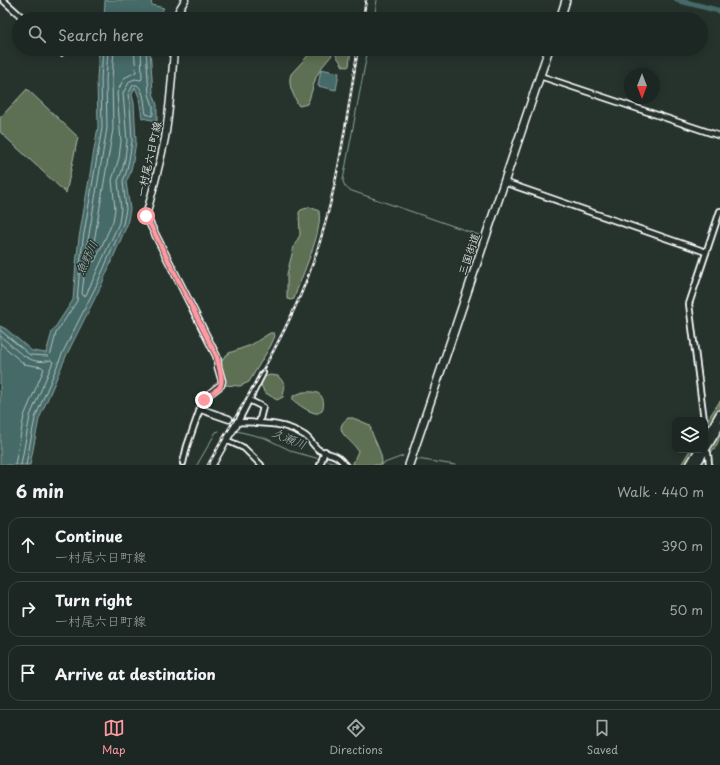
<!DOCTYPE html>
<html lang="en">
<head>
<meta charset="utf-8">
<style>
	:root { --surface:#1c2622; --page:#29322f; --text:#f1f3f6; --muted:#a0a5a5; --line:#3a4340; --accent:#ff9aa2 }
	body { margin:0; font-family:"Playpen Sans","Klee One",sans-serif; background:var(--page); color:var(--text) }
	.controls { position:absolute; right:12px; bottom:12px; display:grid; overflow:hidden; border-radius:8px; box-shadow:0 2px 10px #0003 }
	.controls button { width:36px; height:36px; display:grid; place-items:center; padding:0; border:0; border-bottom:1px solid var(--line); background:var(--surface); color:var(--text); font:20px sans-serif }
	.compass { position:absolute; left:624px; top:68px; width:36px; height:36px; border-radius:50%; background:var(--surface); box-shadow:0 2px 10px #0003; rotate:180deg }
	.stop { position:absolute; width:12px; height:12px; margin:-9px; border:3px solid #ff9aa2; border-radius:50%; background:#fff }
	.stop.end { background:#ff9aa2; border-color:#fff; box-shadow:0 1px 4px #0008 }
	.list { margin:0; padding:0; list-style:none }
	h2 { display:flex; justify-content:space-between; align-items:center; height:52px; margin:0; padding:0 16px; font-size:17px }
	h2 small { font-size:13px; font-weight:400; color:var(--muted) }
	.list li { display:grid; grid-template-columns:26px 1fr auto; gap:12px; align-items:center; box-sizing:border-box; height:56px; margin:0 8px 8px; padding:0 8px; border:1px solid var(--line); border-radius:12px }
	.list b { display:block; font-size:15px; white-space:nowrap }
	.list p { margin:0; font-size:13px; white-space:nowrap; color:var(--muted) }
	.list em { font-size:13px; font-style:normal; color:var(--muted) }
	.icon { flex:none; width:22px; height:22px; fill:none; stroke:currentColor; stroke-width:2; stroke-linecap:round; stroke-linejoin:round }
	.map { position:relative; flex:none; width:720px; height:465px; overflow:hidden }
	.search { position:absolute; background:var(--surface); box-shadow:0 2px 10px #0003; left:12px; right:12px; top:12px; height:44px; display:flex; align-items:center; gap:10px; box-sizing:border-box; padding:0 14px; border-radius:22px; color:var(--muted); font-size:15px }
	.sheet { height:244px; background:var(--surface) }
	nav { display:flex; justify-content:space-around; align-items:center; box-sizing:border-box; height:56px; border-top:1px solid var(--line); background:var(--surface); font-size:11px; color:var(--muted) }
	nav a { display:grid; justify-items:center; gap:2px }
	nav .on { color:var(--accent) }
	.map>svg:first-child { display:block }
</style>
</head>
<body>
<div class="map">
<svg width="720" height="465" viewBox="0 0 720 465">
	<rect width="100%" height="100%" fill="#26332d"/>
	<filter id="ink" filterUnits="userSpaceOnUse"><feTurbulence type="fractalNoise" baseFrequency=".025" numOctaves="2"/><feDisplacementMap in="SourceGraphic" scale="8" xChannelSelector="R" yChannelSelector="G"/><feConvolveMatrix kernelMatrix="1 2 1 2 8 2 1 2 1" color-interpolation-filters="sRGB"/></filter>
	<g filter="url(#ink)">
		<g fill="#5d7053" stroke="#aeb8a9">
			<path d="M314,49H329L332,55L322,67L316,77L309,100L307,104L300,106L298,105C294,95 287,85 291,74Z"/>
			<path d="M332,49H351L349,66L347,67L343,66Z"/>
			<path d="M27,89L78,137L66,193L0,132V118Z"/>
			<path d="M310,207L319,211C323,233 301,276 294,299L291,300L287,299V274L294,246L300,235L299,212L301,210Z"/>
			<path d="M270,333H274L275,336L271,345L249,382L240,386L225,385L221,364L223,358L229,353L251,345Z"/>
			<path d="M270,375L278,376L285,384L283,397L277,400L264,392L261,384L264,377Z"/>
			<path d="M303,392C308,392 315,391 319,394C326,398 325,415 315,413C307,411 299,405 293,400V396Z"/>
			<path d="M720,401V408L707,429L706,422Z"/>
			<path d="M348,418H353L370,425C372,439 383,451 382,465H355L353,463L358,451C352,439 330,431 348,418Z"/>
			<path d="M720,431C720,439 717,447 711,452L710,448Z"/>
			<path d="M690,450H695L686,465H681Z"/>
		</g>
		<g fill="#456a68" stroke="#8fa6a4">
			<path d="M105,0H151L152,5L164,8L157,19H104Z"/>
			<path d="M99,49H150L153,93L157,105V121L142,118L139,97L135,87L132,95L134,103L136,141L133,161L130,174L126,182L130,209L127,225L101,286L67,354L39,419L30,465H0V326L6,329L32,351L46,353L52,332L73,300L76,264L79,238L98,127L97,79Z"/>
			<path d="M321,69L339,73L336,90L318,86Z"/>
		</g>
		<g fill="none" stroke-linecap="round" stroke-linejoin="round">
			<g stroke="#b5c3c3" stroke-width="1">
				<path d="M108,49L106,80L107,128L88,240L82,294L84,296L86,295L119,223L121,209L118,181L122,171L125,159L127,141L123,93L130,81L135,79L141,80L142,79L141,49"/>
				<path d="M114,49L112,80L113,129L91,260L93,262L95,261L113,221L115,209L112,180L119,158L121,141L117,93L124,78L136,72L134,49"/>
				<path d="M0,330L30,355L48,356L51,353L56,333L77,301L80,265L83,239L102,128L101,79L103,49"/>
				<path d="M0,336C16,348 28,367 51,360L53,362L30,416L21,465"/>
				<path d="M0,343L24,364L42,367L44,369L24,416L15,465"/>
				<path d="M26,465L35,418L63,352L97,284L123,224L126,209L123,181L126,173L129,160L132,141L130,104L128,95L133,85H137C145,91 144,105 146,114L152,116L153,114V106L149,94L146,49"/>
			</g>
			<g stroke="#8fa6a4" stroke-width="1">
				<path d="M374,19L377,0"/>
				<path d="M368,49L343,180C344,186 346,189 352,191L479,235"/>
				<path d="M237,431L265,438L294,452L320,459"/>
				<path d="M417,459L455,465"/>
				<path d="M323,460L340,463"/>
				<path d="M347,464L358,465"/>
				<path d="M197,465L216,432L219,431"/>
				<path d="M379,465L403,456"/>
			</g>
			<path stroke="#456a68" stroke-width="5.5" d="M677,0L720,11"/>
			<g stroke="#fff" stroke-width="8">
				<g id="minor">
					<path d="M3,0L24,19"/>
					<path d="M57,49L61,53"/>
					<path d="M540,76L720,136"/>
					<path d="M504,182L706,252"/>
					<path d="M263,373L238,422C261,423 284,422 304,435C310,438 313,446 319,450C332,456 335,452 345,465"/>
					<path d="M249,400L263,407L259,423"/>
					<path d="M704,420L689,304L720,211"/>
					<path d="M226,440L244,448L261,465"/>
					<path d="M708,453L709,465"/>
					<path d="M183,463L187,446L200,409"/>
					<path d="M320,465L325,451"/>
				</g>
			</g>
			<g stroke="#fff" stroke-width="9">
				<g id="major">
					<path d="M177,19L179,10L185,0"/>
					<path d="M174,49C172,79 170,108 165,138C160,164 153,190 146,216L217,357L218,367L222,381L221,385L208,395L200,409L229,419"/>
					<path d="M212,465L226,440L238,422H236"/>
				</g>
			</g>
			<g stroke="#fff" stroke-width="10">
				<g id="highway">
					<path d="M560,19L566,0"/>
					<path d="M705,440L720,414"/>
					<path d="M409,465L549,49"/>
					<path d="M690,465L699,450"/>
					<path d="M696,465L720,425"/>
				</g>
			</g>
			<use href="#minor" stroke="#26332d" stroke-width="4.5"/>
			<use href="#major" stroke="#26332d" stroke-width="6"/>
			<use href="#highway" stroke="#26332d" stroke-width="7"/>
			<g stroke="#fff" stroke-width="2.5">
				<g id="rail">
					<path d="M363,19L366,0"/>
					<path d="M208,465C242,404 282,344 307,279C336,205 345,126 358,49"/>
				</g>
			</g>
			<use href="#rail" stroke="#26332d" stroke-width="1" stroke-dasharray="3" stroke-linecap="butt"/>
		</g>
	</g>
	<g fill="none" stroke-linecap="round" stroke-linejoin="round" filter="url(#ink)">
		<path stroke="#ff9aa2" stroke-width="5" d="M146,216L217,357C218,365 225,382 219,388C214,392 208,395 204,400"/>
	</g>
	<g text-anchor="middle" stroke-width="3" stroke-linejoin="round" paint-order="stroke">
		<g font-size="11" fill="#fff" stroke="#26332d">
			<text transform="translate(149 159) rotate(-77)" y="4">一村尾六日町線</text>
			<text transform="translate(469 254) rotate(-71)" y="4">三国街道</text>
		</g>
		<g font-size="12" font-style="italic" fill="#abbcbb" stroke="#26332d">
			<text transform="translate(87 258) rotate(-65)" y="4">魚野川</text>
			<text transform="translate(289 439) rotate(23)" y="4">久瀬川</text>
		</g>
	</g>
</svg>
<div class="controls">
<button><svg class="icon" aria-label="layers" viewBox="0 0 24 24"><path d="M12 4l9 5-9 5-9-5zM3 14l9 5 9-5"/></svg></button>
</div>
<svg class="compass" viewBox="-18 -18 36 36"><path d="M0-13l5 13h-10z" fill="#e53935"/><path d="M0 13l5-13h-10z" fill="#a0a5a5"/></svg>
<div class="stop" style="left:146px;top:216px"></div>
<div class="stop end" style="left:204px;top:400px"></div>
<div class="search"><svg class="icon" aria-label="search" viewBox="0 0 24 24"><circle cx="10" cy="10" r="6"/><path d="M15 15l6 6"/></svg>Search here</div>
</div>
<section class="sheet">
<h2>6 min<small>Walk · 440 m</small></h2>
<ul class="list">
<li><svg class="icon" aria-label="ahead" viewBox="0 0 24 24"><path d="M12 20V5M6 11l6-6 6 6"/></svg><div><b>Continue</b><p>一村尾六日町線</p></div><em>390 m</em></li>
<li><svg class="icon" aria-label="right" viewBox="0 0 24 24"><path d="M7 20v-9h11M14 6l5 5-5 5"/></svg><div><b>Turn right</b><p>一村尾六日町線</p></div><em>50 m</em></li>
<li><svg class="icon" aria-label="arrive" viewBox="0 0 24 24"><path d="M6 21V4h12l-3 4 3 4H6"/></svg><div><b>Arrive at destination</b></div></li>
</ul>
</section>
<nav>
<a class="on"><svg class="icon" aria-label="map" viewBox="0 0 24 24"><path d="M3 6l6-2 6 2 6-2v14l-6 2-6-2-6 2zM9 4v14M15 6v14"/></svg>Map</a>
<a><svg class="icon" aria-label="directions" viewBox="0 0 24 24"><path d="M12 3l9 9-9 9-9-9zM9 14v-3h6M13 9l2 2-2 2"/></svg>Directions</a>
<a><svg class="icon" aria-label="saved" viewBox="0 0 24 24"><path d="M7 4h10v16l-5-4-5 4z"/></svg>Saved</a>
</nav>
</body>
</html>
